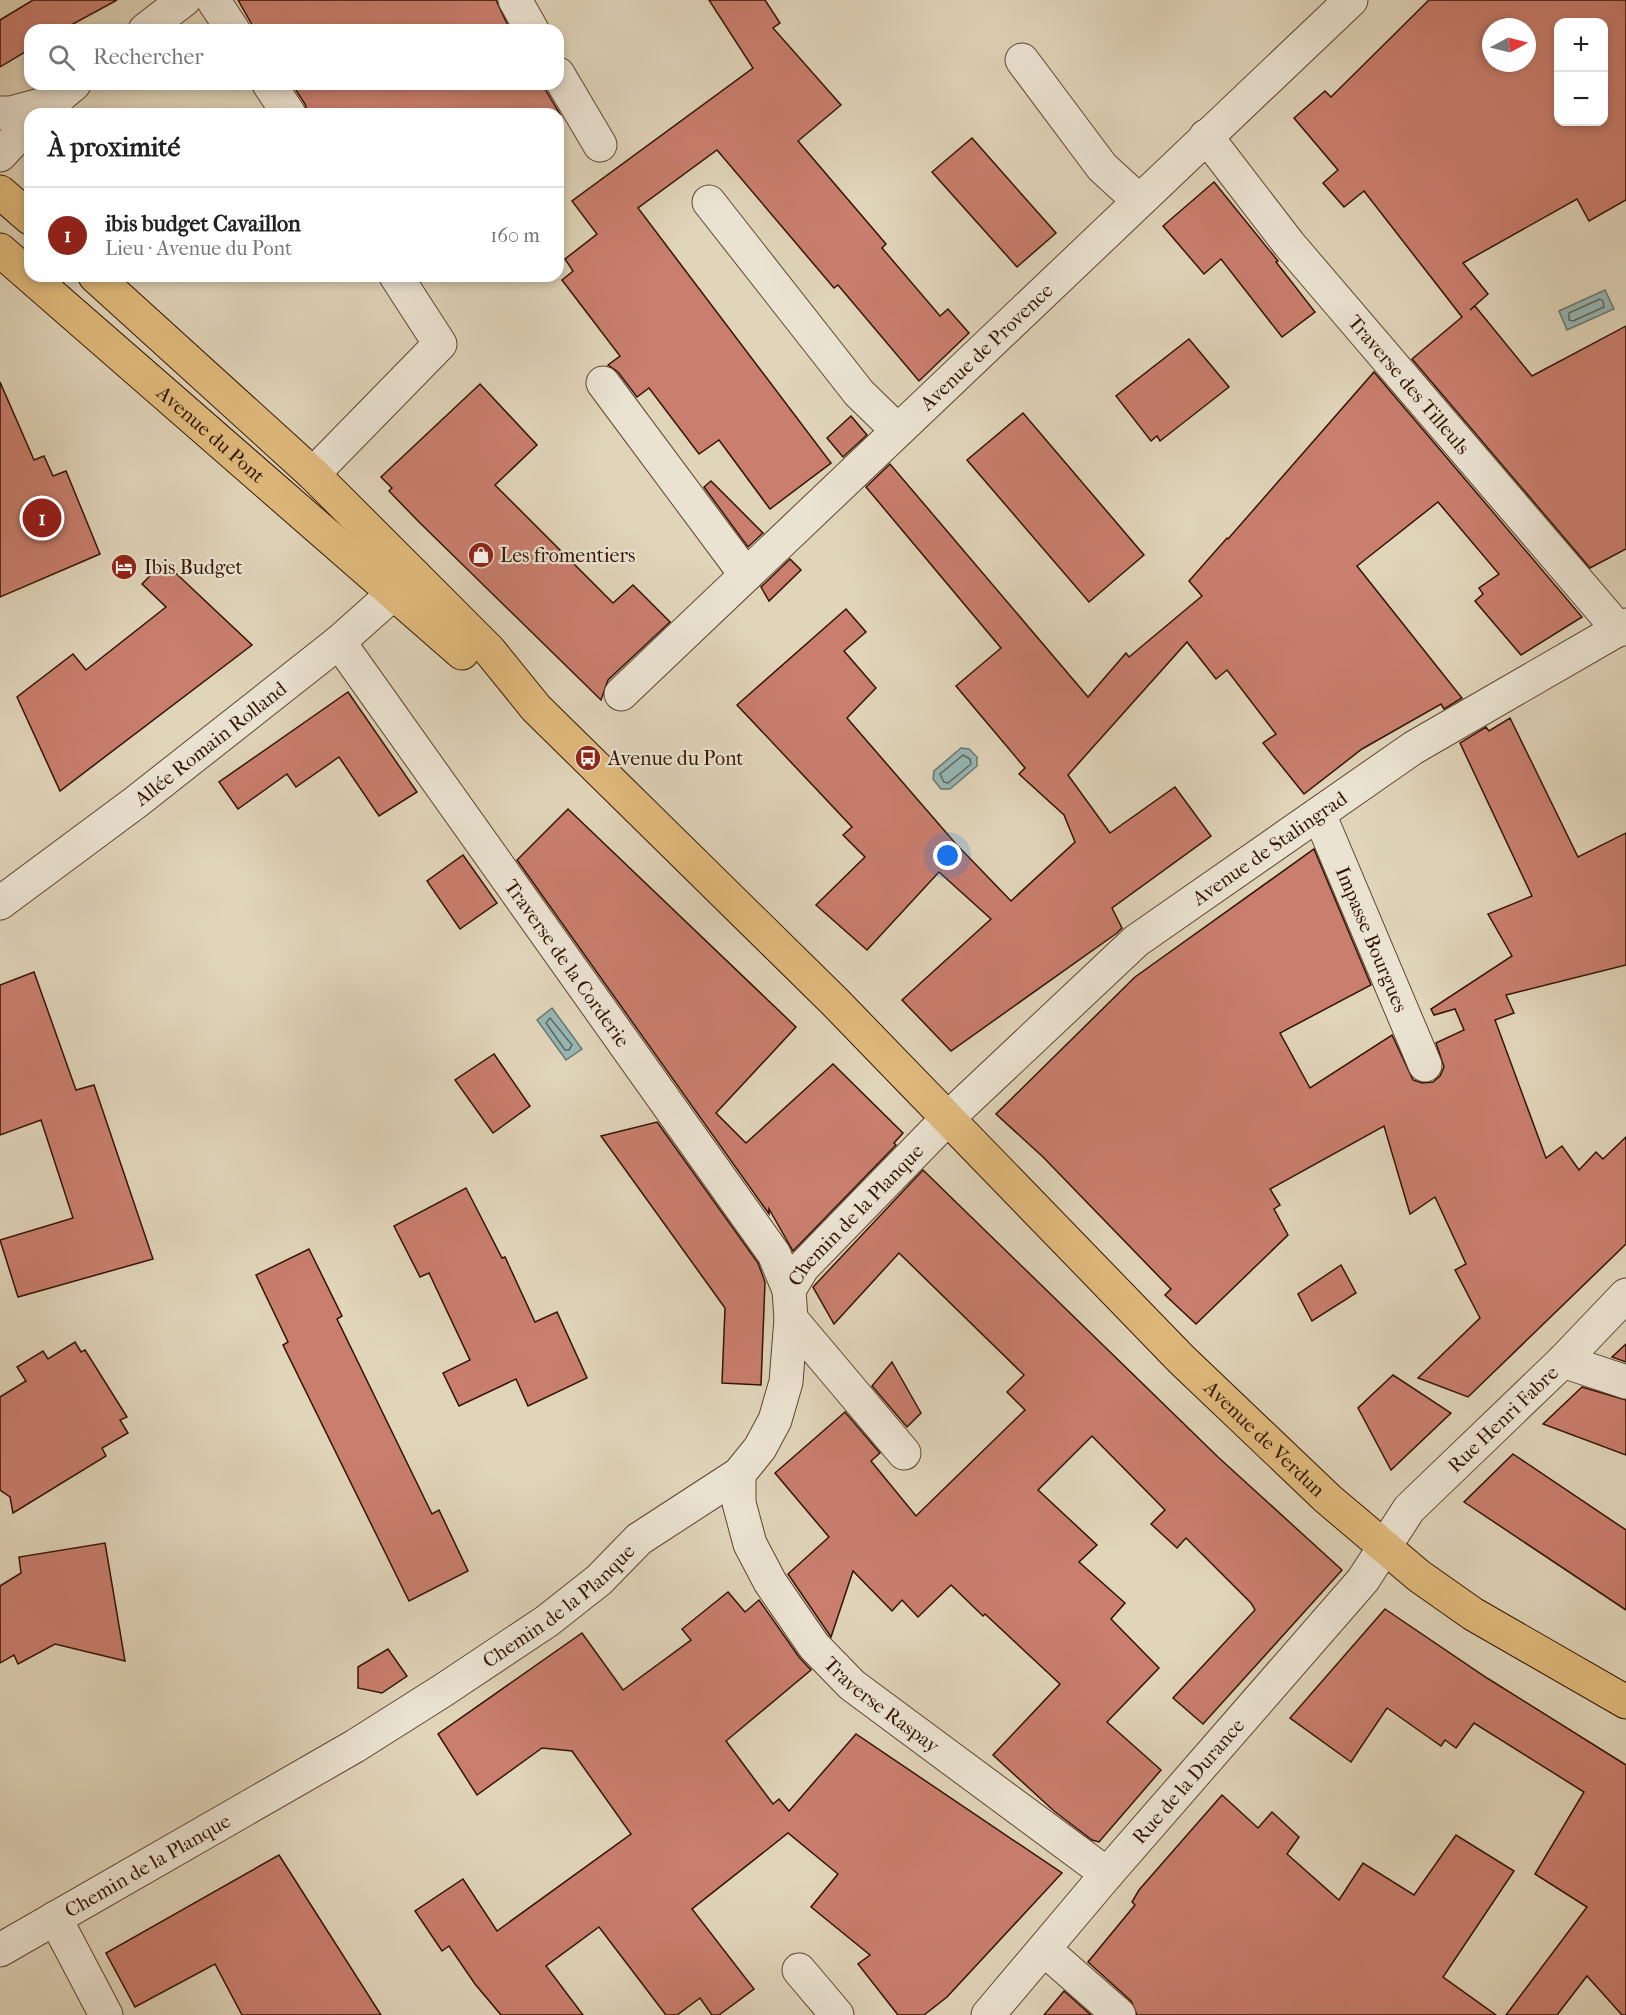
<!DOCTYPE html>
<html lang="fr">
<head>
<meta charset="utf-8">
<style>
	:root { --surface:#fff; --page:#f2f2f2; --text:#222; --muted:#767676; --line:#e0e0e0; --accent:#8f2418 }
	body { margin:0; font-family:"IM FELL French Canon",serif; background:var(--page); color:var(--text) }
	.controls { position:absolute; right:18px; top:18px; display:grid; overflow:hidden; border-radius:12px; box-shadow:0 3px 9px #0003 }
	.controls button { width:54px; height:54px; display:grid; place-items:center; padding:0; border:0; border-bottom:2px solid var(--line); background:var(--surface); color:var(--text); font:30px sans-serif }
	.compass { position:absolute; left:1482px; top:18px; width:54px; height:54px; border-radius:50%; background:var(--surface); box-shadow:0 3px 9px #0003; rotate:83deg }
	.you { position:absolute; left:948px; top:856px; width:21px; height:21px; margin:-15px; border:4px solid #fff; border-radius:50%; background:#1a73e8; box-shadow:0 0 0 9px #1a73e833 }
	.badge { display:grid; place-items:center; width:39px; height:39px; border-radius:50%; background:var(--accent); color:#fff; font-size:20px; font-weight:700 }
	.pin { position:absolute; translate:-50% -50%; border:3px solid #fff; box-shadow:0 2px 6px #0006 }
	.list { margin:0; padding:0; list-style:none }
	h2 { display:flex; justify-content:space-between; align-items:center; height:78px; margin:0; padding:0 24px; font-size:26px }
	h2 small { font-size:20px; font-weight:400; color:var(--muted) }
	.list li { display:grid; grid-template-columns:39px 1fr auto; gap:18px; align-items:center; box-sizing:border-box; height:96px; padding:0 24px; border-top:2px solid var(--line) }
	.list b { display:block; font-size:22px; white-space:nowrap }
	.list p { margin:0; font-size:20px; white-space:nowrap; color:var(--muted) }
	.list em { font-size:20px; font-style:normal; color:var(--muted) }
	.icon { flex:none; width:33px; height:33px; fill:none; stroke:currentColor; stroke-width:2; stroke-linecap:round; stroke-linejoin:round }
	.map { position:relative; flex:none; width:1626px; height:2015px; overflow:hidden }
	.search { position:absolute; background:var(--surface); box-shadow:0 3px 9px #0003; left:24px; top:24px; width:540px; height:66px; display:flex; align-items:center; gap:15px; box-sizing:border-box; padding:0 21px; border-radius:18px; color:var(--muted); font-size:22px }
	.panel { position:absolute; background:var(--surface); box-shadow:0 3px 9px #0003; left:24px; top:108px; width:540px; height:174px; border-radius:18px }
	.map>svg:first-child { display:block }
</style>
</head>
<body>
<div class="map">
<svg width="1626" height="2015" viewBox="0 0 1626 2015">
	<rect width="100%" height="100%" fill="#e0d4b9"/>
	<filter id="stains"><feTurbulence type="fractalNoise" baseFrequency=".00333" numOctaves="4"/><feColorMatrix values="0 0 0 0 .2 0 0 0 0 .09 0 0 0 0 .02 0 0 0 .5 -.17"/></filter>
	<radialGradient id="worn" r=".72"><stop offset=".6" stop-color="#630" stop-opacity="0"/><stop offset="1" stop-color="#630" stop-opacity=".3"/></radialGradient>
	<g fill="#95b7b5" stroke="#6d766d" stroke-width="1.5">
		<path d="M1605,290L1614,309L1567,330L1559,311Z"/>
		<path d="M961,748L969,749L977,757V766L950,789H941L933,779L934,771Z"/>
		<path d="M552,1008L582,1049L566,1060L537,1020Z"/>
	</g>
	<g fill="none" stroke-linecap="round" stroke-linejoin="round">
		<g stroke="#64665a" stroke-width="1.5">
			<path d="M1600,299L1603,301L1604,307L1573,321L1569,320V313Z"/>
			<path d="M963,755L970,759L971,764L948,783L944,782L940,774Z"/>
			<path d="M550,1018L572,1045L569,1050H565L546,1023Z"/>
		</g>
	</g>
	<g fill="#c97e6e" stroke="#321400" stroke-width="1.5" fill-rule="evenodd">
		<path d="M33,0H117L62,30H30V49L0,67V20Z"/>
		<path d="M238,0H496L510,30H255Z"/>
		<path d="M709,0H765L780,23L773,28L841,105L798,141L886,244L882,248L940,316L948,309L969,333L919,381L838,285L834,288L717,150L638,208L831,463L770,509L719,440L699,454L649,388L637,397L618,372L608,365L620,356L562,280L573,271L565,259L597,234L572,201L753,68Z"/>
		<path d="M1429,0H1626V200L1589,221L1577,199L1463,263L1488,294L1470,310L1475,306L1532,376L1626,326V549L1590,568L1412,359L1462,317L1364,191L1344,207L1323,183L1338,170L1294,118L1325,91L1331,97ZM1558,22H1604V122H1558ZM1491,27H1527V63H1491Z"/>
		<path d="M292,84H542L560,114H308L305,104Z"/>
		<path d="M972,138L1056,233L1017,267L932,172Z"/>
		<path d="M1214,182L1278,261L1276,262L1315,312L1282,337L1221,259L1204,274L1163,226Z"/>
		<path d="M1189,339L1229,387L1160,441L1157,436L1151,441L1116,396Z"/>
		<path d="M1374,372L1582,617L1521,655L1475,601L1483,594L1479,588L1499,574L1438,502L1357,566L1462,698L1444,709L1441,704L1362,749L1304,794L1263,743L1276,734L1227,670L1216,679L1187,642L1068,775L1110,833L1175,787L1211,836L1112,908L1122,928L1117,933L951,1051L902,1000L991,919L939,872L867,950L816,905L865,857L843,835L852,827L737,705L846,609L866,632L844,651L876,688L847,718L956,844L1011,901L1075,842L1064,815L1019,774L1025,768L956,686L1001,648L866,487L890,464L1088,697L1126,653L1129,657L1202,596L1189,581L1227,538L1228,539Z"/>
		<path d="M0,382L34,460L44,456L53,476L66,471L100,554L0,597Z"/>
		<path d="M480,384L537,445L495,485L613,603L633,585L670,622L608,680L601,700L419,522L389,491L392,488L381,477Z"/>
		<path d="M1023,413L1144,555L1089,602L967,460Z"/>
		<path d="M851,416L867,435L843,457L827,438Z"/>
		<path d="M711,481L763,533L748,547L704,487Z"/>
		<path d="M790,559L801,570L769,601L761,587Z"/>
		<path d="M164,562L252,645L60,791L17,697L73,654L86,670L166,607L142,584Z"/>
		<path d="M348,692L417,792L379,816L339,757L296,787L287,774L238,809L219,782Z"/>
		<path d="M1510,718L1578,857L1626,833V965L1506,995L1514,1013L1495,1020L1546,1158L1562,1146L1579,1170L1596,1152L1603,1159L1626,1137V1244L1468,1397L1418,1378L1480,1318L1455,1270L1466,1264L1435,1197L1410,1214L1384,1126L1270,1189L1280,1205L1274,1209L1288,1235L1196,1324L1165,1295L1171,1289L1043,1157L996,1114L1135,977L1314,849L1371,985L1280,1033L1310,1088L1392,1035L1413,1080L1422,1083L1433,1082L1440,1076L1444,1067L1436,1043L1464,1030L1455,1009L1434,1015L1431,1009L1512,956L1488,914L1532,896L1460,743L1486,727L1489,731Z"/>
		<path d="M568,809L796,1027L716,1113L746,1143L833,1064L903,1133L894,1143L896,1145L793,1251L769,1209V1214L517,860Z"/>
		<path d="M463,855L497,903L460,929L427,881Z"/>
		<path d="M34,972L76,1090L94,1085L153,1259L18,1297L0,1240L73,1218L41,1120L0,1135V985Z"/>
		<path d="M494,1054L530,1106L493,1133L455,1080Z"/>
		<path d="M657,1122L758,1263L765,1282L761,1385L722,1383L725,1308L601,1136Z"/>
		<path d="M923,1170L1218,1457L1342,1570L1203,1724L1173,1698L1255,1610L1251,1603L1186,1538L1177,1548L1151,1524L1165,1510L1092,1436L1038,1490L1097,1545L1079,1562L1125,1603L1111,1619L1159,1668L1107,1722L1161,1770L1099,1842L1092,1840L1054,1811L993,1755L1060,1684L985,1614L983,1616L951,1585L918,1617L902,1600L892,1611L853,1571L831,1637L788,1574L829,1537L775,1473L845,1412L880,1453L871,1461L916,1516L1025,1410L1007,1392L1024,1375L899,1253L834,1324L813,1287Z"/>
		<path d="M466,1188L502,1258L505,1257L535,1322L557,1312L587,1378L528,1406L516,1379L459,1406L443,1373L470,1360L429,1273L420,1277L394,1226Z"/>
		<path d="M309,1249L342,1316L337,1319L432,1514L439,1510L468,1571L409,1601L283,1345L288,1342L256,1275Z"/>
		<path d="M1341,1265L1356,1293L1312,1321L1298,1294Z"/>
		<path d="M75,1342L81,1352L85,1350L127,1417L120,1420L128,1433L102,1448L106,1456L13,1513L10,1497L0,1490V1397L26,1381L17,1367L43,1351L48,1359Z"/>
		<path d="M1626,1344V1362L1612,1357Z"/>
		<path d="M892,1362L921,1413L907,1427L872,1386Z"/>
		<path d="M1393,1375L1451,1413L1391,1470L1358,1408Z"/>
		<path d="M1582,1387L1626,1400V1455L1543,1424Z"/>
		<path d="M1513,1454L1626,1530V1610L1464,1502Z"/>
		<path d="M105,1543L125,1661L55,1644L18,1664L14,1655L0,1663V1586L21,1573L19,1557Z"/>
		<path d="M728,1592L745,1612L759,1600L799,1657L811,1670L726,1741L773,1804L779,1799L789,1811L856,1734L1062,1873L947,1997L924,2015H898L858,1964L870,1955L811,1907L838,1874L788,1833L692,1909L754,1989L719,2015H712L700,1998L677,2015H666L599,1927L546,1966L583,2015H501L475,1984L449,1946L442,1951L415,1911L463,1879L497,1931L631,1834L572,1751L542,1748L477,1795L438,1734L582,1633L623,1690L691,1640L682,1629Z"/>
		<path d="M1385,1609L1487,1678L1626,1765V2015H1622L1587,1976L1557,2015H1506L1587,1907L1535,1874L1584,1792L1474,1723L1456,1748L1445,1740L1441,1746L1387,1708L1351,1762L1290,1718Z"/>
		<path d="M388,1649L407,1676L382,1693L358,1688V1667Z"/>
		<path d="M1222,1795L1258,1828L1272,1812L1299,1837L1287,1854L1339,1900L1363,1863L1414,1895L1456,1835L1514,1871L1443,1977L1496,2015H1137L1131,2001L1088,1962L1135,1905L1132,1902L1139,1890Z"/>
		<path d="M279,1855L381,2015H242L215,1964L135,2007L106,1953Z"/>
		<path d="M1064,1991L1091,2015H1044Z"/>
	</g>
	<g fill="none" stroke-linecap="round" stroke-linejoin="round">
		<g stroke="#5e442e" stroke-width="35">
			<g id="minor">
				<path d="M213,0L233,30"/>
				<path d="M515,0L532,30"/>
				<path d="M145,30L184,0"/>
				<path d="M1022,60L1102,167L1138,200"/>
				<path d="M558,74L600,145"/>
				<path d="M269,84L289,114"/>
				<path d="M0,113H11L48,103"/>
				<path d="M38,114L74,84"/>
				<path id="s1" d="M1206,136L1289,244L1619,630"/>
				<path d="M0,155L30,123"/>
				<path d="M709,202L859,393L897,430"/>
				<path d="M603,383L746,575"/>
				<path d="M313,474L440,344L396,276"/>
				<path id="s2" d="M339,642L774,1254L789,1290"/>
				<path id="s3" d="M621,694L1351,0"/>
				<path id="s4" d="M1319,814L1425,1065"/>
				<path id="s5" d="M0,903L136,802L339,642L414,575"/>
				<path d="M791,1319L904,1453"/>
				<path d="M1563,1361L1626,1382"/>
				<path id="s6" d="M739,1474V1503L750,1544L770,1582L814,1646L852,1685L1107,1874"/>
				<path d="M55,1918L106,2015"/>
				<path id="s7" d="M0,1950L355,1746L442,1691L547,1621L599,1580L639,1539L739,1474L760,1448L775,1420L786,1382L791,1319L789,1290L803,1267L948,1118L1136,941L1413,748L1626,625"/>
				<path d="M1045,1950L1119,2015"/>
				<path d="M799,1970L837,2015"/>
				<path id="s8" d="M988,2015L1107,1874L1363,1580L1409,1509L1563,1361L1626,1295"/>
			</g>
		</g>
		<g stroke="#321400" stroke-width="35">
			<g id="major">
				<path d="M0,192L30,218"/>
				<path id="s9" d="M0,250L462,653"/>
				<path id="s10" d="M95,276L313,474L489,650L536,708L835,1002L1181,1359L1328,1499L1419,1576L1473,1614L1626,1702"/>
			</g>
		</g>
		<use href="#minor" stroke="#ebe3d2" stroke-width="33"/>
		<use href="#major" stroke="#e0ba7c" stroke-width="33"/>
	</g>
	<defs>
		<g id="shop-disc" transform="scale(1.35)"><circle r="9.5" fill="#8f2418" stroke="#ebe3d2"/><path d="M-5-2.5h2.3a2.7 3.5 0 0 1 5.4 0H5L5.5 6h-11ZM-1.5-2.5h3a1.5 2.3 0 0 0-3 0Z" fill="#fff"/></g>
		<g id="hotel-disc" transform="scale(1.35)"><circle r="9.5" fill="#8f2418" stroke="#ebe3d2"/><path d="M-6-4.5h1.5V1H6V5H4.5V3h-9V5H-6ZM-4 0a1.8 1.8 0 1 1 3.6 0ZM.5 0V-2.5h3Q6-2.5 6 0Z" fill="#fff"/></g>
		<g id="bus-disc" transform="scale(1.35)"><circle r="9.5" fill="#8f2418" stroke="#ebe3d2"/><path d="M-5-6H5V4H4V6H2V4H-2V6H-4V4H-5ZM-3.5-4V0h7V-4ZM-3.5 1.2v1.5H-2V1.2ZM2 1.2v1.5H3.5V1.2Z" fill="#fff"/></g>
	</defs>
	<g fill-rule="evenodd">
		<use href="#shop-disc" x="481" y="555"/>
		<use href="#hotel-disc" x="124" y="567"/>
		<use href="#bus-disc" x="588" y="758"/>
	</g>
	<g text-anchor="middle" stroke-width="4.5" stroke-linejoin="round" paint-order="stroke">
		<g font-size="20" fill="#321400" stroke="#ebe3d2">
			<text dy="7" stroke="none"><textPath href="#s3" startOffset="504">Avenue de Provence</textPath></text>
			<text dy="7" stroke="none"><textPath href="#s1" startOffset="321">Traverse des Tilleuls</textPath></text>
			<text dy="7" stroke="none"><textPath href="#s9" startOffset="280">Avenue du Pont</textPath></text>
			<text dy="7" stroke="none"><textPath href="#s5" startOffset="264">Allée Romain Rolland</textPath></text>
			<text dy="7" stroke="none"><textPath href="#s7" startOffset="1734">Avenue de Stalingrad</textPath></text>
			<text dy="7" stroke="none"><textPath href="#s4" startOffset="136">Impasse Bourgues</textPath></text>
			<text dy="7" stroke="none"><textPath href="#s2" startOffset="394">Traverse de la Corderie</textPath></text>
			<text dy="7" stroke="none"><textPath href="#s7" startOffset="1179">Chemin de la Planque</textPath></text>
			<text dy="7" stroke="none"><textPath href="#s8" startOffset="789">Rue Henri Fabre</textPath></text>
			<text dy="7" stroke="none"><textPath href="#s10" startOffset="1650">Avenue de Verdun</textPath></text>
			<text dy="7" stroke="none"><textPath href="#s7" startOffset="657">Chemin de la Planque</textPath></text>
			<text dy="7" stroke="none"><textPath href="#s6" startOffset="282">Traverse Raspay</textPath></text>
			<text dy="7" stroke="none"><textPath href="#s8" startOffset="308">Rue de la Durance</textPath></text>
			<text dy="7" stroke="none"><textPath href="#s7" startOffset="170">Chemin de la Planque</textPath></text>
		</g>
		<g font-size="20" fill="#321400" stroke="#ebe3d2" text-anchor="start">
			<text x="500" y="562">Les fromentiers</text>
			<text x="144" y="574">Ibis Budget</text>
			<text x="608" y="765">Avenue du Pont</text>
		</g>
	</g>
	<rect width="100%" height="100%" filter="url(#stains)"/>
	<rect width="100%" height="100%" fill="url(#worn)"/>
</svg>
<div class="controls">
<button>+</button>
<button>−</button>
</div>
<svg class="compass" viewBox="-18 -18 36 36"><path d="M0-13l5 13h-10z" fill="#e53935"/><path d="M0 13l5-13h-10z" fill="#767676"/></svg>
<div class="you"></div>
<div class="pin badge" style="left:42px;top:518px">1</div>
<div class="search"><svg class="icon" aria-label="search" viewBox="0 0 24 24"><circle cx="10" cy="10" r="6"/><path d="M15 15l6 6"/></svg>Rechercher</div>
<section class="panel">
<h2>À proximité<small></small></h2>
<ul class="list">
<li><span class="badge">1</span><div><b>ibis budget Cavaillon</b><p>Lieu · Avenue du Pont</p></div><em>160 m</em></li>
</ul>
</section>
</div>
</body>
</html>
